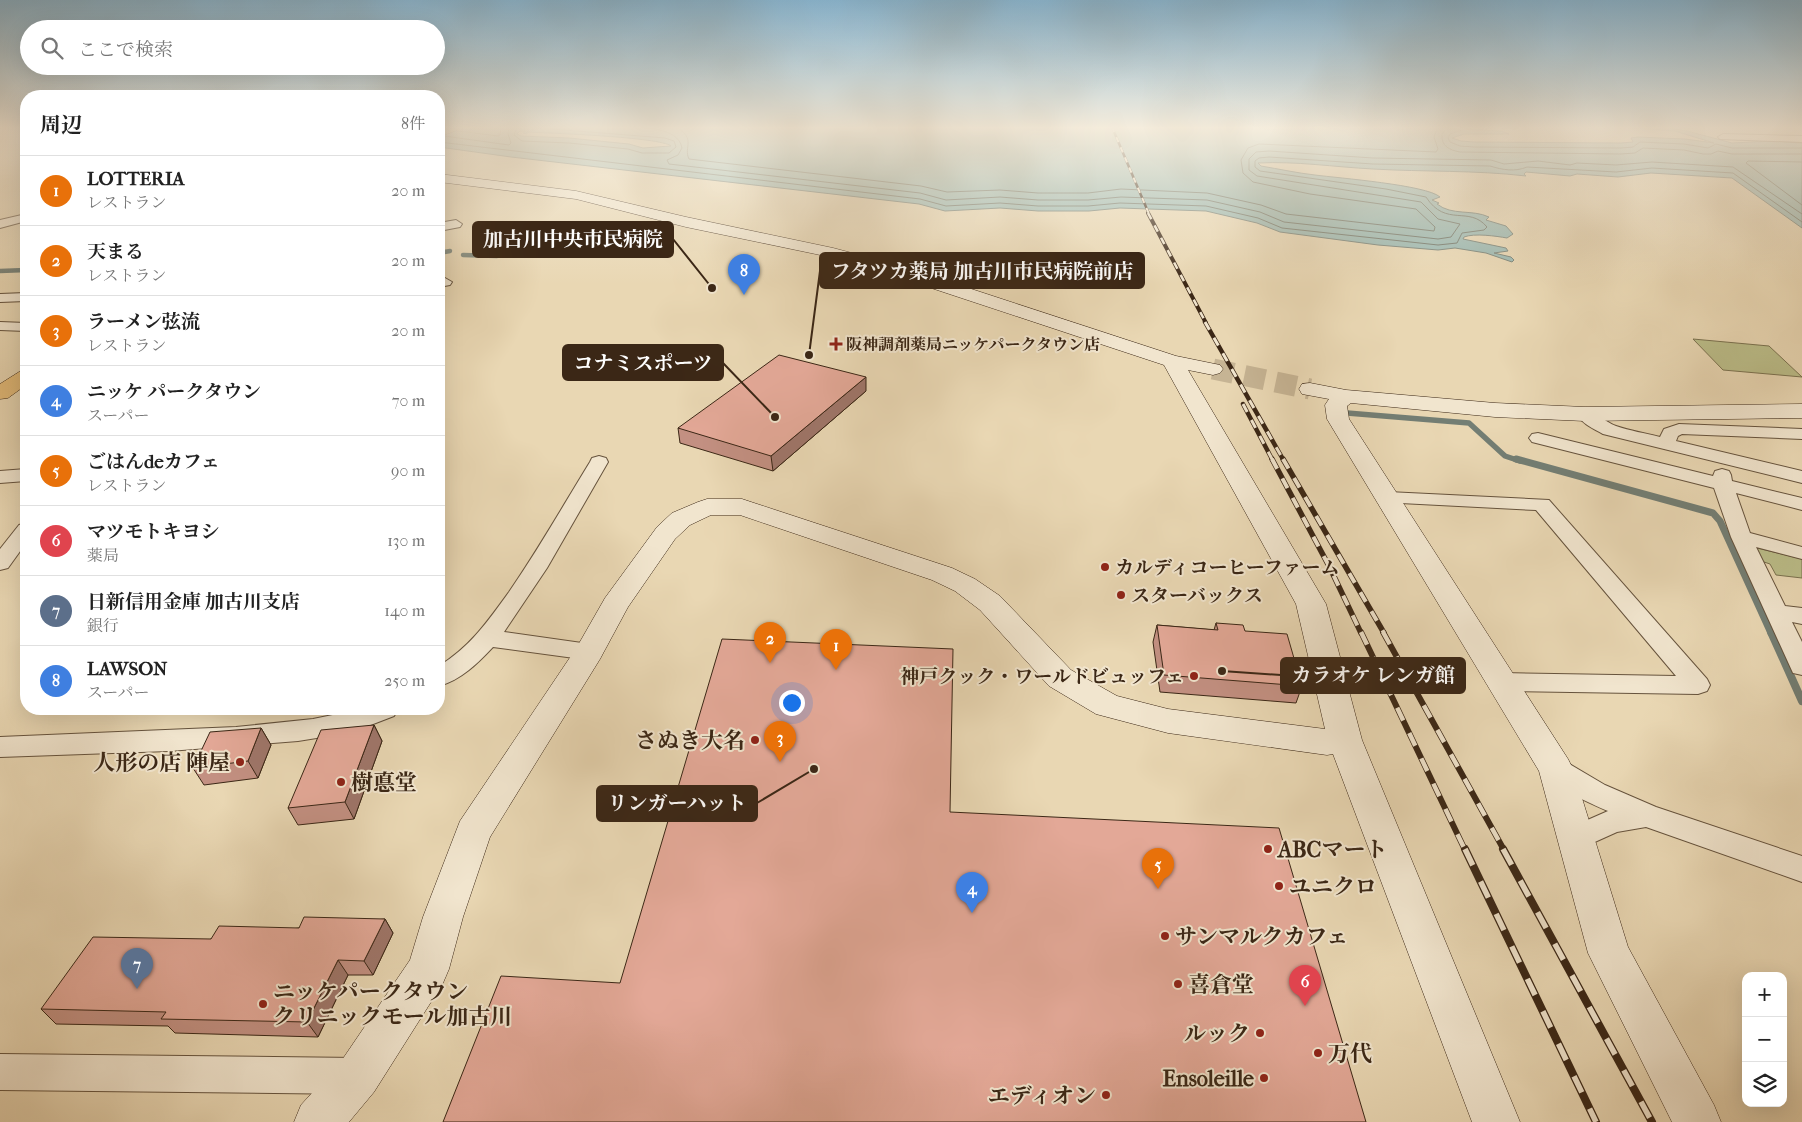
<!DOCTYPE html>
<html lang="ja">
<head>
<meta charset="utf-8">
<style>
	:root { --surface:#fff; --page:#f6f6f6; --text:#222; --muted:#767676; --line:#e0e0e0; --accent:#ea580c }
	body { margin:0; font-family:"IM FELL French Canon","Noto Serif JP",serif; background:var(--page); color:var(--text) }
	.controls { position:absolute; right:15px; bottom:15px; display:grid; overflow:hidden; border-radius:10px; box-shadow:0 5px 20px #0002 }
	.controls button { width:45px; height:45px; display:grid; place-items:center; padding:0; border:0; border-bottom:1px solid var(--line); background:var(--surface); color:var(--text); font:25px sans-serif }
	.you { position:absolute; left:791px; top:702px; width:18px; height:18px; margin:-12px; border:4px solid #fff; border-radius:50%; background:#1a73e8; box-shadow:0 0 0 8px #1a73e833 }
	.badge { display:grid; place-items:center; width:32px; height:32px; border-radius:50%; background:var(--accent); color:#fff; font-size:16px; font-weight:700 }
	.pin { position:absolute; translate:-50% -41px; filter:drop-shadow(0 1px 2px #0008) }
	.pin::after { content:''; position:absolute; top:26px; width:18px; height:15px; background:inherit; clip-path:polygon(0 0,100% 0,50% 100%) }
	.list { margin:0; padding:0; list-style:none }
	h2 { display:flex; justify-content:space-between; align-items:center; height:65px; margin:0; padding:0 20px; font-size:21px }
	h2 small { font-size:16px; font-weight:400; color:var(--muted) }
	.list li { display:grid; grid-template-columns:32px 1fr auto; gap:15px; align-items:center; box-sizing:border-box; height:70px; padding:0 20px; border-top:1px solid var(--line) }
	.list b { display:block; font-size:19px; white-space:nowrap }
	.list p { margin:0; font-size:16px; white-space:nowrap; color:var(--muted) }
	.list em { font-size:16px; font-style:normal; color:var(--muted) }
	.icon { flex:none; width:28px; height:28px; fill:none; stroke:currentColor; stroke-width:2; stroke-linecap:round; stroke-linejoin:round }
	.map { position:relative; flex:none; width:1802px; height:1122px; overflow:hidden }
	.search { position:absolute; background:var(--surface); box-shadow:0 5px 20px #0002; left:20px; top:20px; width:425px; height:55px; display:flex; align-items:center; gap:12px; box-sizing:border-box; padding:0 18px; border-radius:28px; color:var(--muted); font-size:19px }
	.panel { position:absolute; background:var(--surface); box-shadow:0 5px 20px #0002; left:20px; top:90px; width:425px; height:625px; border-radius:20px }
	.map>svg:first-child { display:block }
</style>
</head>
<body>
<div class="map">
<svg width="1802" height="1122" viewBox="0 0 1802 1122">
	<rect width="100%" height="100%" fill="#e9d7b3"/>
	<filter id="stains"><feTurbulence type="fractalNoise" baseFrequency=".004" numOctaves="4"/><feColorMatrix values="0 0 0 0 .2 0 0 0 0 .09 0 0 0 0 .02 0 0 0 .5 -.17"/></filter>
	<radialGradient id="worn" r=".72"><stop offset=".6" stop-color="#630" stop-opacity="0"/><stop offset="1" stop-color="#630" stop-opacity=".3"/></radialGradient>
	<g fill="#bbbd89" stroke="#7b7250">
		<path d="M1693,339L1769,346L1802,377L1723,370Z"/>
		<path d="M1753,547L1802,559V578L1776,575L1770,564L1761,561Z"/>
	</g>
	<path fill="#98b8b2" stroke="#737e74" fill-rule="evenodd" d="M439,127H1428L1501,131L1509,134H1464L1452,138L1461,141L1474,142L1621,143L1633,142L1631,138L1638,137L1685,139L1714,143L1675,131L1621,127H1663L1687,131L1732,143L1773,141L1802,143V228L1732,178L1651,173L1618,177L1577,174L1570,176L1526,172L1524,174L1526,176C1475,170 1424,172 1373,169C1334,167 1296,161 1258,163L1261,166C1279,169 1297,173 1315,175C1338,178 1427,185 1440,197L1432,200L1439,203L1437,204C1452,216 1472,209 1489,217L1486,220L1506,226L1513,234L1507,238C1496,236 1474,233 1464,237L1463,239L1506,248L1508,251L1494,253L1511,257L1514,260L1512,262L1486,253L1455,248L1438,250L1378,245L1280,232L1257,223L1206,211L1120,208L1089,211H1038L1000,208L945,211L919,204L511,157L439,147ZM520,131H525L523,133L527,134V132C549,133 660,137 671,146L643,148L629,144L569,138L521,136L517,134Z"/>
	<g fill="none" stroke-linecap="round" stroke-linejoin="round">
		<g stroke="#6a7064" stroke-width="1">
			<path d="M517,127L514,135L522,141L569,143L628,149L642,153H669L676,147L674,141L665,138L527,127"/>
			<path d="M623,127C641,128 678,126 682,148L678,155L667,160L669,164L920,193L946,200L1000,197L1038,200H1088L1121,197L1207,200L1260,212L1284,222L1438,239L1451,237L1460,224L1438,219L1421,202L1257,176L1249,170V159L1256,152L1269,151L1373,158L1491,160L1504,164L1538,161L1570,165L1577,163L1616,165L1652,162L1733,167L1802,214"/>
			<path d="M676,127C697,139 683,147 689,159L921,186L947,192L1000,190L1038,193H1088L1121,189L1207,193L1261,205L1286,214L1434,231L1435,227L1416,209L1310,194L1253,182L1243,173L1241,160L1248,148L1259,144L1436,152L1438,149L1434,137L1438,127"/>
			<path d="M1448,127L1442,134C1441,146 1449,150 1460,152L1621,154L1635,153L1643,148L1684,150L1703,154H1711L1718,151L1732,154H1802"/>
			<path d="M1464,127L1462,130L1450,134L1448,138L1450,142L1460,146L1474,147L1621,148L1633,147L1640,142L1684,144L1708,148L1716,144L1732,148H1802"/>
			<path d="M458,131L498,136L500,135L501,127"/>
			<path d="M444,136L509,145L511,143L508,134L509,127"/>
			<path d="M439,142L920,199L946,206L1000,203L1038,206H1088L1120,203L1206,206L1258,218L1282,228L1438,245L1457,243L1462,233L1484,230L1487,227C1469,205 1446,228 1426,197L1386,189L1260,171L1255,167V161L1259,158L1269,157L1373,164L1490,166C1503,170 1515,172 1527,167L1616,172L1652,168L1733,173L1802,222"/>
			<path d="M1802,162L1748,161L1746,163L1802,205"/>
		</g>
		<g stroke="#737e74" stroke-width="4.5">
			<path d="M439,253L450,251"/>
			<path d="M463,255L497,256"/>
			<path d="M0,271L26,270"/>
		</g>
		<path stroke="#737e74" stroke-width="5.5" d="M1347,413L1469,423L1505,456L1520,461"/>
		<path stroke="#737e74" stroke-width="7" d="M1516,459L1713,513L1720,521L1771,633"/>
		<path stroke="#737e74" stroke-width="8" d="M1771,632L1802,701"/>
		<path stroke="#c6b494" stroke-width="21" stroke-dasharray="21 11" stroke-linecap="butt" d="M1213,369L1310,389"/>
		<g stroke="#66533d" stroke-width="2">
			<g id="street">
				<path d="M1723,134L1802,136V142L1720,139L1718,137Z"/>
				<path d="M26,214V221L0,228V220Z"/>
				<path d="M456,220L462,224L460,227L439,231V223Z"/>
				<path d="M445,278L452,282L450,285L439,287V279Z"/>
				<path d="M26,293V301L0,302V294Z"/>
				<path d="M0,322L26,323V331L0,330Z"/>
				<path d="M1585,409C1596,412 1605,422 1616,426C1630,431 1645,433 1660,437L1664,429L1679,424L1802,429V439L1682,434L1678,436L1676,441L1802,471V483L1603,434C1592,428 1583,424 1576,414L1579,410Z"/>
				<path d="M1538,433L1713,476L1715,471L1722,469L1729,471L1731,475L1732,481L1802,498V510L1736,493L1750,533L1802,547V559L1756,547L1785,606L1802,608V624L1792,622L1802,642V675L1793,673L1731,537L1714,488L1532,442L1529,438L1532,434Z"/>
				<path d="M599,456L606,458L608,462L547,568L504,632L589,644L597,646L601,652L597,658L589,660L493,647C478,663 461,680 439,686V666C470,647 488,621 509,592C538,550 563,506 590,462L592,458Z"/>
				<path d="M26,469V481L0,483V471Z"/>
				<path d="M1388,492L1549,500L1707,679L1710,685L1707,691L1698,694L1502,691L1493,688L1490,682L1493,676L1502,673L1676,676L1536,510L1381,502L1378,498L1381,494Z"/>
				<path d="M26,523V543L8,568L0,570V549L19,525Z"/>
				<path d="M362,709H398L394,716L368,726L329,736L298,741L169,751L0,757V737L236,727L313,719Z"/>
				<path d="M1556,758L1566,762L1605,785L1656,807L1802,856V882L1646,827L1617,832L1577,850L1567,847L1563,838L1567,829L1608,811C1589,803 1552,787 1543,769L1546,762Z"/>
				<path d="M0,1054L357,1058L370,1063L375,1076L370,1089L357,1094L0,1090Z"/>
			</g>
		</g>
		<g stroke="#3b2716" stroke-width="1">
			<g id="secondary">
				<path d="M439,174L576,191L686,217L833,248L901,266L1176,356L1220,365L1223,369L1220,373L1213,375L1188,370L1326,604L1362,740L1520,1122H1472L1333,754L1327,755L1168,733L1096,714L1049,686L980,610L955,591L932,580L740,515H711L690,525L675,539L628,607L600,659L490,837L463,917L449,969L443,983L374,1092L349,1122H294L301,1105L342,1060L410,960L423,917L460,821L577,647L605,598L657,527L672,513L698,502L707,499H742L751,502L952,568L975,579L1000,596L1071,670L1117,696L1168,709L1325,729L1296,604L1164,365L889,274L830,257L686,227L576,199L439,182Z"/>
				<path d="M1310,383L1346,390L1495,403L1585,407L1802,404V418L1585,421L1495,417L1351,403L1347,406L1349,419L1568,759L1573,769L1628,947L1714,1105L1721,1122H1672L1588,953L1539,771L1327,419L1325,405L1329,399L1302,394L1299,389L1302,384Z"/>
			</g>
		</g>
		<g stroke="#3b2716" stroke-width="1">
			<g id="highway">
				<path d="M443,127H459L457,130L439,137V129Z"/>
				<path d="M26,370V385L8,398L0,399V384L19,372Z"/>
			</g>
		</g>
		<use href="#street" fill="#f1e5ce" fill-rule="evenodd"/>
		<use href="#secondary" fill="#f1e5ce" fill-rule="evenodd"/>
		<use href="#highway" fill="#e4bc7a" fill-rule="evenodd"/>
		<g stroke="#3b2716" stroke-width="2.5">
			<path id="rail-far5" d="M1112,127L1149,214"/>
		</g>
		<g stroke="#3b2716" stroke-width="4">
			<path id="rail-far4" d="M1148,213L1206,323"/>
		</g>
		<g stroke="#3b2716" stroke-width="4.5">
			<g id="rail-far3">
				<path d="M1205,322L1284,461"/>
				<path d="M1243,404L1273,461"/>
			</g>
		</g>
		<g stroke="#3b2716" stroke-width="5.5">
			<g id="rail-far2">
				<path d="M1272,459L1330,568L1361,633"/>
				<path d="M1283,459L1384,633"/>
			</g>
		</g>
		<g stroke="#3b2716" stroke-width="6">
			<g id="rail-far1">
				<path d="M1361,632L1465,850"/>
				<path d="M1383,632L1504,850"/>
			</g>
		</g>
		<g stroke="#3b2716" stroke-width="8">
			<g id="rail">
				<path d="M1465,849L1596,1122"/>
				<path d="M1503,849L1652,1122"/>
			</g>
		</g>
		<use href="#rail-far5" stroke="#f1e5ce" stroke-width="2" stroke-dasharray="5.5" stroke-linecap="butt"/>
		<use href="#rail-far4" stroke="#f1e5ce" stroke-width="2.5" stroke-dasharray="7" stroke-linecap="butt"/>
		<use href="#rail-far3" stroke="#f1e5ce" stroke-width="3" stroke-dasharray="9" stroke-linecap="butt"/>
		<use href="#rail-far2" stroke="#f1e5ce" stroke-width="4" stroke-dasharray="11" stroke-linecap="butt"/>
		<use href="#rail-far1" stroke="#f1e5ce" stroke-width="4.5" stroke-dasharray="14" stroke-linecap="butt"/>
		<use href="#rail" stroke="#f1e5ce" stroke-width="5.5" stroke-dasharray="18" stroke-linecap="butt"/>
	</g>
	<g fill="#c39082" stroke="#3b2716">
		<path d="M866,391L773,471L680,443L678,428Z"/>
		<path d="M1216,623L1245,631L1302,686L1296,703L1160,692L1153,642L1157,625L1214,630Z"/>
		<path d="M374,725L382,741L354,819L298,825L288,808Z"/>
		<path d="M261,728L271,745L258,778L204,785L193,768Z"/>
		<path d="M385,919L393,933L373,975H348L318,1037L175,1033L168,1026L56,1024L41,1009L211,939L299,928Z"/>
	</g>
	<g fill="#9f766a" stroke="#3b2716">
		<path d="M866,377V391L773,471L771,456Z"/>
		<path d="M374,725L382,741L354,819L345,802Z"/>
		<path d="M261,728L271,745L258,778L248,761Z"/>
		<path d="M385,919L393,933L373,975L364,961Z"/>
		<path d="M338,960L348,975L318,1037L307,1022Z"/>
	</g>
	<g fill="#e3a897" stroke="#3b2716">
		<path d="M779,355L866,377L771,456L678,428Z"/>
		<path d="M1216,623L1243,625L1245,631L1287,634L1302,686L1164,675L1157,625L1218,630Z"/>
		<path d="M722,639L953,649L950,812L1279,828L1366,1122H443L501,976L620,983Z"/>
		<path d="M374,725L345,802L288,808L321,730Z"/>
		<path d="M261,728L248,761L193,768L210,732Z"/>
		<path d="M304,917L385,919L364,961L338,960L307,1022L161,1019L166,1012L41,1009L93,937L211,939L219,926L299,928Z"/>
	</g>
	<linearGradient id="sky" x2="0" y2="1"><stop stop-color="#88b6d2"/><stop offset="0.45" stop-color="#f5eddd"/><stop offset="1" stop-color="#f5eddd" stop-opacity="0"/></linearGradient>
	<rect width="1802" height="284" fill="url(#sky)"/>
	<g fill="#8f2418" stroke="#f1e5ce" stroke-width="2">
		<path d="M833.5 336.5h5v5h5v5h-5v5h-5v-5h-5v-5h5z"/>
		<circle cx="1105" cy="567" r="5"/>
		<circle cx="1121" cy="595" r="5"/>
		<circle cx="1194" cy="676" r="5"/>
		<circle cx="755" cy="740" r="5"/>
		<circle cx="240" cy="762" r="5"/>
		<circle cx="341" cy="782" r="5"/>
		<circle cx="1268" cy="849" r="5"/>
		<circle cx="1279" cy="886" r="5"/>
		<circle cx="1165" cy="936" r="5"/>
		<circle cx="1178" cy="984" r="5"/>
		<circle cx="263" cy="1004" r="5"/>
		<circle cx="1260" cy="1033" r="5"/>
		<circle cx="1318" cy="1053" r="5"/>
		<circle cx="1264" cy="1078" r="5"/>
		<circle cx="1106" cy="1095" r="5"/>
	</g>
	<g text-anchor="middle" stroke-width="4" stroke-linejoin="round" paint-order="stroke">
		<g font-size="16" font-weight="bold" fill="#3b2716" stroke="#f1e5ce" text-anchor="start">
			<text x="846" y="350">阪神調剤薬局ニッケパークタウン店</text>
		</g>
		<g font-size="19" font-weight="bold" fill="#3b2716" stroke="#f1e5ce" text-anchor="start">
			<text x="1115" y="574">カルディコーヒーファーム</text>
			<text x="1131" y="602">スターバックス</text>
			<text x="1184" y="683" text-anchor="end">神戸クック・ワールドビュッフェ</text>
		</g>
		<g font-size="22" font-weight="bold" fill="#3b2716" stroke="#f1e5ce" text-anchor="start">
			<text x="745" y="748" text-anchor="end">さぬき大名</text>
			<text x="230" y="770" text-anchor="end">人形の店 陣屋</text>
			<text x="351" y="790">樹悳堂</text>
			<text x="1278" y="857">ABCマート</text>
			<text x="1289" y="894">ユニクロ</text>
			<text x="1175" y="944">サンマルクカフェ</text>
			<text x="1188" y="992">喜倉堂</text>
			<text x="273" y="999">ニッケパークタウン<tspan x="273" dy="25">クリニックモール加古川</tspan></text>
			<text x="1250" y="1041" text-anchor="end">ルック</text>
			<text x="1328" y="1061">万代</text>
			<text x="1254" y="1086" text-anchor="end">Ensoleille</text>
			<text x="1096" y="1103" text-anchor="end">エディオン</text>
		</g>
	</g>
	<path fill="none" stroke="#3b2716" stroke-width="2" d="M712 288L673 239M809 355L820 271M775 417L723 363M1222 671L1281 675M814 769L757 803"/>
	<g fill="#3b2716" stroke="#f1e5ce" stroke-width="2">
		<circle cx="712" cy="288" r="5"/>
		<circle cx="809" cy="355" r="5"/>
		<circle cx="775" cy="417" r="5"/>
		<circle cx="1222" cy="671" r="5"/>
		<circle cx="814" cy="769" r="5"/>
	</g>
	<g fill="#3b2716" stroke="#3b2716" stroke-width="2">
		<rect x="473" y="222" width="200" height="35" rx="5"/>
		<rect x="820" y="253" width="324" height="35" rx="5"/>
		<rect x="563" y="345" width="160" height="35" rx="5"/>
		<rect x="1281" y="658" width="184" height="35" rx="5"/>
		<rect x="597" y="786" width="160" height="35" rx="5"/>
	</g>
	<g font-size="20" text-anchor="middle" font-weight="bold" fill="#fff">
		<text x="573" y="246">加古川中央市民病院</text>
		<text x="982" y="278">フタツカ薬局 加古川市民病院前店</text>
		<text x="643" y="370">コナミスポーツ</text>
		<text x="1373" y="682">カラオケ レンガ館</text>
		<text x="677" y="810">リンガーハット</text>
	</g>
	<rect width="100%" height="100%" filter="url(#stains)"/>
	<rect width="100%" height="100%" fill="url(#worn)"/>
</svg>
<div class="controls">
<button>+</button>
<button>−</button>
<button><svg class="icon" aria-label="layers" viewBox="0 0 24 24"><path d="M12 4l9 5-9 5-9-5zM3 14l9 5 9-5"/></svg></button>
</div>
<div class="you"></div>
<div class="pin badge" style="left:836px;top:670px;background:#e8710a">1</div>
<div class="pin badge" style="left:770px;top:663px;background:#e8710a">2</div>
<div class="pin badge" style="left:780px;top:762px;background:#e8710a">3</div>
<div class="pin badge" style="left:972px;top:913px;background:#3f7fe0">4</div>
<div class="pin badge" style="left:1158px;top:889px;background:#e8710a">5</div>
<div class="pin badge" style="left:1305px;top:1006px;background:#e0444e">6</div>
<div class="pin badge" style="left:137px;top:989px;background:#5c6f8a">7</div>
<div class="pin badge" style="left:744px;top:295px;background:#3f7fe0">8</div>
<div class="search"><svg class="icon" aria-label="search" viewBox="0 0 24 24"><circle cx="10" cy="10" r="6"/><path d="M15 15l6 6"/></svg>ここで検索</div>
<section class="panel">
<h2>周辺<small>8件</small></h2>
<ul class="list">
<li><span class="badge" style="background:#e8710a">1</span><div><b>LOTTERIA</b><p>レストラン</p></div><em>20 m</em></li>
<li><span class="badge" style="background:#e8710a">2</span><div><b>天まる</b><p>レストラン</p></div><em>20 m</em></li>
<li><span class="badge" style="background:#e8710a">3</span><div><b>ラーメン弦流</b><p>レストラン</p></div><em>20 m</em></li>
<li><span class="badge" style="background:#3f7fe0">4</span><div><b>ニッケ パークタウン</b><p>スーパー</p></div><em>70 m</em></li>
<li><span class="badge" style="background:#e8710a">5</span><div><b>ごはんdeカフェ</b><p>レストラン</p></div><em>90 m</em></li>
<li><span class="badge" style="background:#e0444e">6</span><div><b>マツモトキヨシ</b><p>薬局</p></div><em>130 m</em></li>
<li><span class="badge" style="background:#5c6f8a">7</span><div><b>日新信用金庫 加古川支店</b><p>銀行</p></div><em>140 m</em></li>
<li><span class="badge" style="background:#3f7fe0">8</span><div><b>LAWSON</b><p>スーパー</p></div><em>250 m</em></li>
</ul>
</section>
</div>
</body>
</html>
